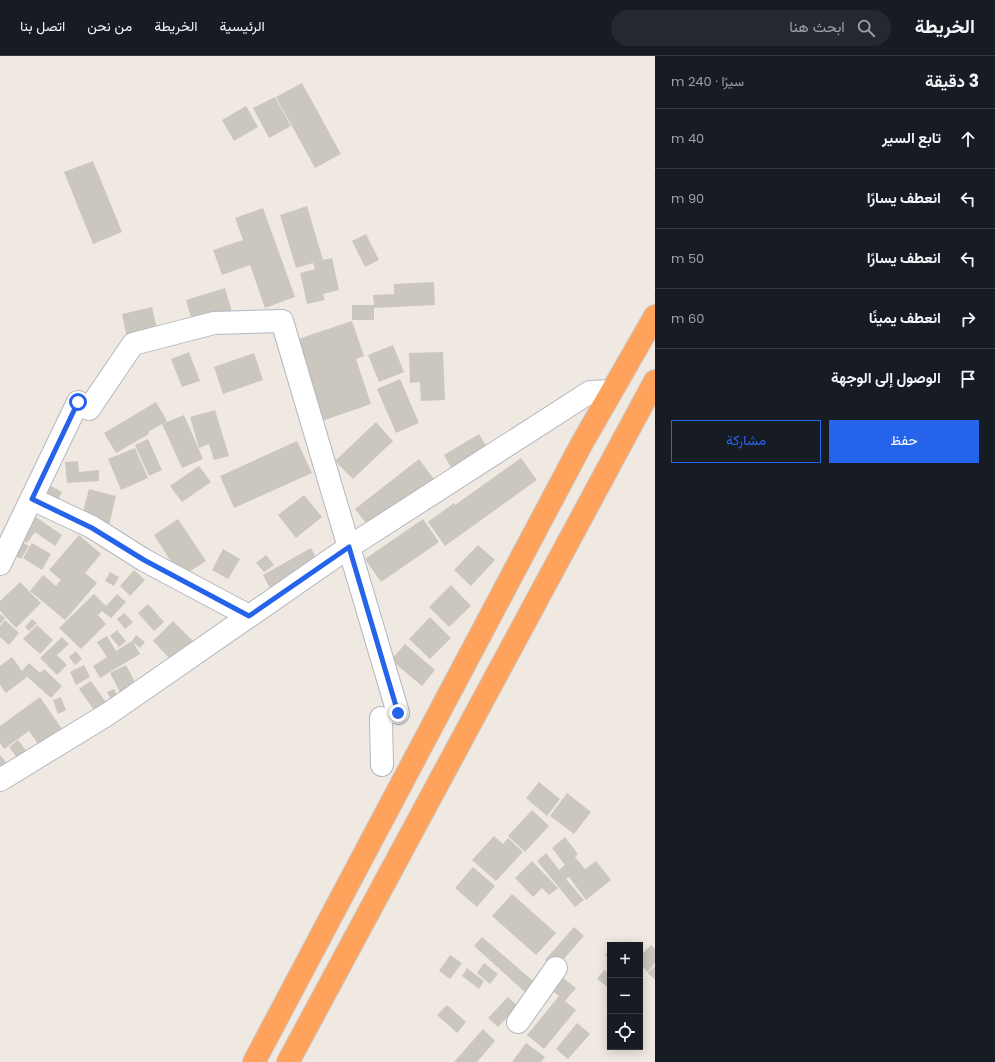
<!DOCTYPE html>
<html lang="ar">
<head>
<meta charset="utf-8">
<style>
	:root { --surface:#171b24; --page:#242831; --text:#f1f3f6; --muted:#9ea1a6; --line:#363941; --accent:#2563eb }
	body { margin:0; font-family:Poppins,Vazirmatn,sans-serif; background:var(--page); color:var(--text); direction:rtl }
	.controls { position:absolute; right:12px; bottom:12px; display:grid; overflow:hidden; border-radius:0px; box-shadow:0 2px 10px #0003 }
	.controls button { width:36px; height:36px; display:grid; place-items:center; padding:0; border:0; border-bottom:1px solid var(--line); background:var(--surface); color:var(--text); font:20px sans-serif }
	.stop { position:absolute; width:12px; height:12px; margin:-9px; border:3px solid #2563eb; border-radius:50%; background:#fff }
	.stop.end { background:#2563eb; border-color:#fff; box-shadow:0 1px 4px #0008 }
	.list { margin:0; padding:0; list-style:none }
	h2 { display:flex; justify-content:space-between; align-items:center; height:52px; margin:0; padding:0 16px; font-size:17px }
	h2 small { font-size:13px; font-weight:400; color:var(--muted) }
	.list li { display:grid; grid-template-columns:26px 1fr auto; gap:12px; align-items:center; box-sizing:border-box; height:60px; padding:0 16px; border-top:1px solid var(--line) }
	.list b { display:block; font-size:15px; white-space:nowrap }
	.list em { font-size:13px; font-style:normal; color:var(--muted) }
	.actions { display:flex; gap:8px; padding:12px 16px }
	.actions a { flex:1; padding:9px 0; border:1px solid var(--accent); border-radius:0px; text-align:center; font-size:14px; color:var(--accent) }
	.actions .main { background:var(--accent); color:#fff }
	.icon { flex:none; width:22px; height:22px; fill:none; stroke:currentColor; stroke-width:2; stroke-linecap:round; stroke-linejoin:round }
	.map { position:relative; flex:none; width:655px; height:1006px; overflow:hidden; direction:ltr }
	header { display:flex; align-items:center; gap:24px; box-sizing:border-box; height:56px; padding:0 20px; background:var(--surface); border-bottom:1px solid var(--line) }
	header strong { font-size:19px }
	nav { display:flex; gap:22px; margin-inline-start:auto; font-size:14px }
	.search { width:280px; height:36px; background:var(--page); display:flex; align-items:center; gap:10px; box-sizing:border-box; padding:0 14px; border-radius:22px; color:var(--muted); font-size:15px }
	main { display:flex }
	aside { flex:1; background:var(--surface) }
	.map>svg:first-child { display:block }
</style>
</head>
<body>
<header>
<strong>الخريطة</strong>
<div class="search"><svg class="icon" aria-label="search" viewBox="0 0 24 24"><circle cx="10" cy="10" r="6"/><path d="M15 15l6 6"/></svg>ابحث هنا</div>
<nav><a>الرئيسية</a><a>الخريطة</a><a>من نحن</a><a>اتصل بنا</a></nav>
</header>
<main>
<aside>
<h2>3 دقيقة<small>سيرًا · 240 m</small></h2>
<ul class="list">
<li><svg class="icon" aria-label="ahead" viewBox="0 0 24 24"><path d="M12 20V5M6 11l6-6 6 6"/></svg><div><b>تابع السير</b></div><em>40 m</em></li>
<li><svg class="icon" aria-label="left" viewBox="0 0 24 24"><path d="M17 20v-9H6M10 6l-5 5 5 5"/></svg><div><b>انعطف يسارًا</b></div><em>90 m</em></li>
<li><svg class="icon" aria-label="left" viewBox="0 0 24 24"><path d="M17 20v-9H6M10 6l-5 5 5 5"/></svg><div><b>انعطف يسارًا</b></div><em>50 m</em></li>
<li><svg class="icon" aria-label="right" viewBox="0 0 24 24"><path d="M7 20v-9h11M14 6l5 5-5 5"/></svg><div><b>انعطف يمينًا</b></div><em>60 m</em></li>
<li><svg class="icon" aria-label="arrive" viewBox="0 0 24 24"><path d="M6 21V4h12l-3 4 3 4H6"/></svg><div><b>الوصول إلى الوجهة</b></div></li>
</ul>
<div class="actions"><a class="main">حفظ</a><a>مشاركة</a></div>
</aside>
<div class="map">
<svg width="655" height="1006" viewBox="0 0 655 1006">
	<rect width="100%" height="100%" fill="#efe9e1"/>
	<g fill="#cbc7bf">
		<path d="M302,27L341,98L315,112L276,41Z"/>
		<path d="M275,41L291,70L269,82L253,52Z"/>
		<path d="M246,50L258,71L234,85L222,64Z"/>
		<path d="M93,105L122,176L93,188L64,116Z"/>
		<path d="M307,150L323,204L332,202L339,234L323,238L325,244L307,248L300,217L315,213L313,207L296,212L280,159Z"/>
		<path d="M263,152L295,241L265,252L250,209L222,219L213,194L243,184L235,162Z"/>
		<path d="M366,178L379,204L365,211L352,185Z"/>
		<path d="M434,226L435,249L374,252V264H352V249H374L373,239L394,238V228Z"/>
		<path d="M225,232L232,256L193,268L186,244Z"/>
		<path d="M152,251L160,286L129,292L122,258Z"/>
		<path d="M352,265L364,300L356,303L371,348L322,365L295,284Z"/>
		<path d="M393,289L404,316L379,326L368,299Z"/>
		<path d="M189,296L200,325L182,331L171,303Z"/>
		<path d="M443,296L445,344L421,345L420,326L410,327L409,297Z"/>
		<path d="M254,297L263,324L223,338L214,311Z"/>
		<path d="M400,323L419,367L396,377L377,333Z"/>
		<path d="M156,346L167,365L148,376L149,378L116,397L104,377Z"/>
		<path d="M215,354L229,400L214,404L209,388L199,392L190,361Z"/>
		<path d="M184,359L203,403L182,412L162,368Z"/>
		<path d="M376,366L393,385L353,423L335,405Z"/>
		<path d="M479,378L490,396L454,417L444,399Z"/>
		<path d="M148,383L162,414L149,420L135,389Z"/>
		<path d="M297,385L312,417L234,452L220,420Z"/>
		<path d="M135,392L148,422L121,434L108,403Z"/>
		<path d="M521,402L537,424L445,490L428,466L454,447L455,449Z"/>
		<path d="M419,403L436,426L372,475L355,453Z"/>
		<path d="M78,405L79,416L99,414V425L67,427L65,406Z"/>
		<path d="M199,410L211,426L182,446L170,430Z"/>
		<path d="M40,424L62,436L48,463L26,451Z"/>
		<path d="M89,433L116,440L107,478L79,471Z"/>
		<path d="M304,439L322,461L296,482L278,459Z"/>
		<path d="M30,457L62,479L55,490L35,476L27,487L15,479Z"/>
		<path d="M178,463L206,505L181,521L154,479Z"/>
		<path d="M423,463L439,486L381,526L365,503Z"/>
		<path d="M79,479L101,498L85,517L97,527L65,564L30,535L43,519L56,530L61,524L49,514Z"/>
		<path d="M15,482L29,490L21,503L7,495Z"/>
		<path d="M32,487L51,498L42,514L23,502Z"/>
		<path d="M478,489L495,504L471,530L454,514Z"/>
		<path d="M311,492L319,507L271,534L263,519Z"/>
		<path d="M223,493L240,503L228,523L212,514Z"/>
		<path d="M266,499L274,509L264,516L256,507Z"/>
		<path d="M134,514L145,524L130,540L120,530Z"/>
		<path d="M110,516L119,521L114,530L105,525Z"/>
		<path d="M20,526L41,547L16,572L0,555V545Z"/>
		<path d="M451,529L471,550L449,571L429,551Z"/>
		<path d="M94,538L106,550L117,538L126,546L111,562L102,555L98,559L106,568L81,593L59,572Z"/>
		<path d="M148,548L164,566L154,575L138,557Z"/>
		<path d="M124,557L133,566L125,573L117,563Z"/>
		<path d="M0,558L5,562L0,568Z"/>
		<path d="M430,561L451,582L430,603L409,583Z"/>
		<path d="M32,563L37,567L29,575L25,571Z"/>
		<path d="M5,564L19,577L9,589L0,581V570Z"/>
		<path d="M173,565L194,586L173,606L153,585Z"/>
		<path d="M37,569L53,584L40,598L23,583Z"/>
		<path d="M117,574L126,585L119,591L110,580Z"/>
		<path d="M136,579L145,586L140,592L133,586L140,598L100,622L93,610L107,601L97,586L107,580L116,595L132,585Z"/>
		<path d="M62,581L69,588L57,599L67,609L57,619L40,602Z"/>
		<path d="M405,588L435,614L422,630L391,604Z"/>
		<path d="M76,595L82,603L75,609L69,601Z"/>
		<path d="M12,601L22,615L29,607L40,617L44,613L62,630L51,642L23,617L27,621L6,637L0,629V610Z"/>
		<path d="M84,609L90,621L76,629L70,616Z"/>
		<path d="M126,609L138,632L122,640L110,617Z"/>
		<path d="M91,625L113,656L101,664L79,633Z"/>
		<path d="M114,633L121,646L114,649L107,636Z"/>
		<path d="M40,641L64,676L41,692L29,675L4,693L0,687V670Z"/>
		<path d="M61,641L66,654L58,658L53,644Z"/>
		<path d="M18,684L28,697L19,704L9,691Z"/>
		<path d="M0,699L10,711L0,713Z"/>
		<path d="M539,726L560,743L547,760L526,742Z"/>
		<path d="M567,737L591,756L574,778L550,760Z"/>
		<path d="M532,754L549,770L525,796L508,780Z"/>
		<path d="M494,780L503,788L508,782L523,796L496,825L472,804Z"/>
		<path d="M565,781L578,798L575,801L585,813L596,805L611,824L586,844L569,821L566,823L584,844L575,851L537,805L546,797L559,814L565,809L552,792Z"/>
		<path d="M532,805L558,832L549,839L542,832L533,841L515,822Z"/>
		<path d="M473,811L495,830L477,851L455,832Z"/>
		<path d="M512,838L556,877L536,899L492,860Z"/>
		<path d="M574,871L584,880L555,913L545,904Z"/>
		<path d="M482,881L546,936L537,947L474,890Z"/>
		<path d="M651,889L655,893V907L648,916L640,909V900Z"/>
		<path d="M610,894V903L605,899Z"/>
		<path d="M450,899L462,907L450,923L439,915Z"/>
		<path d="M484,907L498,918L490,928L477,917Z"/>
		<path d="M655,910V924L648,917Z"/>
		<path d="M467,912L484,925L479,933L462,920Z"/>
		<path d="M604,914L610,918V931L609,932L597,923Z"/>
		<path d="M558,918L576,932L565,945L576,954L544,993L527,979L559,940L547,931Z"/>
		<path d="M508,941L518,950L498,971L488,962Z"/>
		<path d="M447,949L466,966L457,977L437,959Z"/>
		<path d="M577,967L590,978L568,1003L556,993Z"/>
		<path d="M483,973L495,985L477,1006H454Z"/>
		<path d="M526,987L545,1001L541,1006H512Z"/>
	</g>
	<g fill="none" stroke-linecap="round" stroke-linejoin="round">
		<g stroke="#b4b7c1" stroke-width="24">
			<g id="minor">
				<path d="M32,443L92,471L144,504L249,560"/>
				<path d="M0,508L78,346L89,353L133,288L214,267L282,265L398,657"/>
				<path d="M381,662L382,709"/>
				<path d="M0,724L108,658L349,491L590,336L612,335"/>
				<path d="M518,966L556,912"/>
			</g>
		</g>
		<g stroke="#c9c9c9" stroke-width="24">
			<g id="highway">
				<path d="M254,1006L581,389L655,260"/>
				<path d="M288,1006L655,325"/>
			</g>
		</g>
		<use href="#minor" stroke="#fff" stroke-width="22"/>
		<use href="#highway" stroke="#ffa35c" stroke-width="22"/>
	</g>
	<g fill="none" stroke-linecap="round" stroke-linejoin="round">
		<path stroke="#2563eb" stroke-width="5" d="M78,346L32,443L92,472L144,504L249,560L349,491L398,657"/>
	</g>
</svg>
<div class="controls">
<button>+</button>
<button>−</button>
<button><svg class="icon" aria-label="locate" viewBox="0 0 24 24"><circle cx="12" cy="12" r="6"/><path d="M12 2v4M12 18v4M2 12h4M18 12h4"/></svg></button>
</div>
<div class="stop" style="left:78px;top:346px"></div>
<div class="stop end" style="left:398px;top:657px"></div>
</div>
</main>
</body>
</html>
